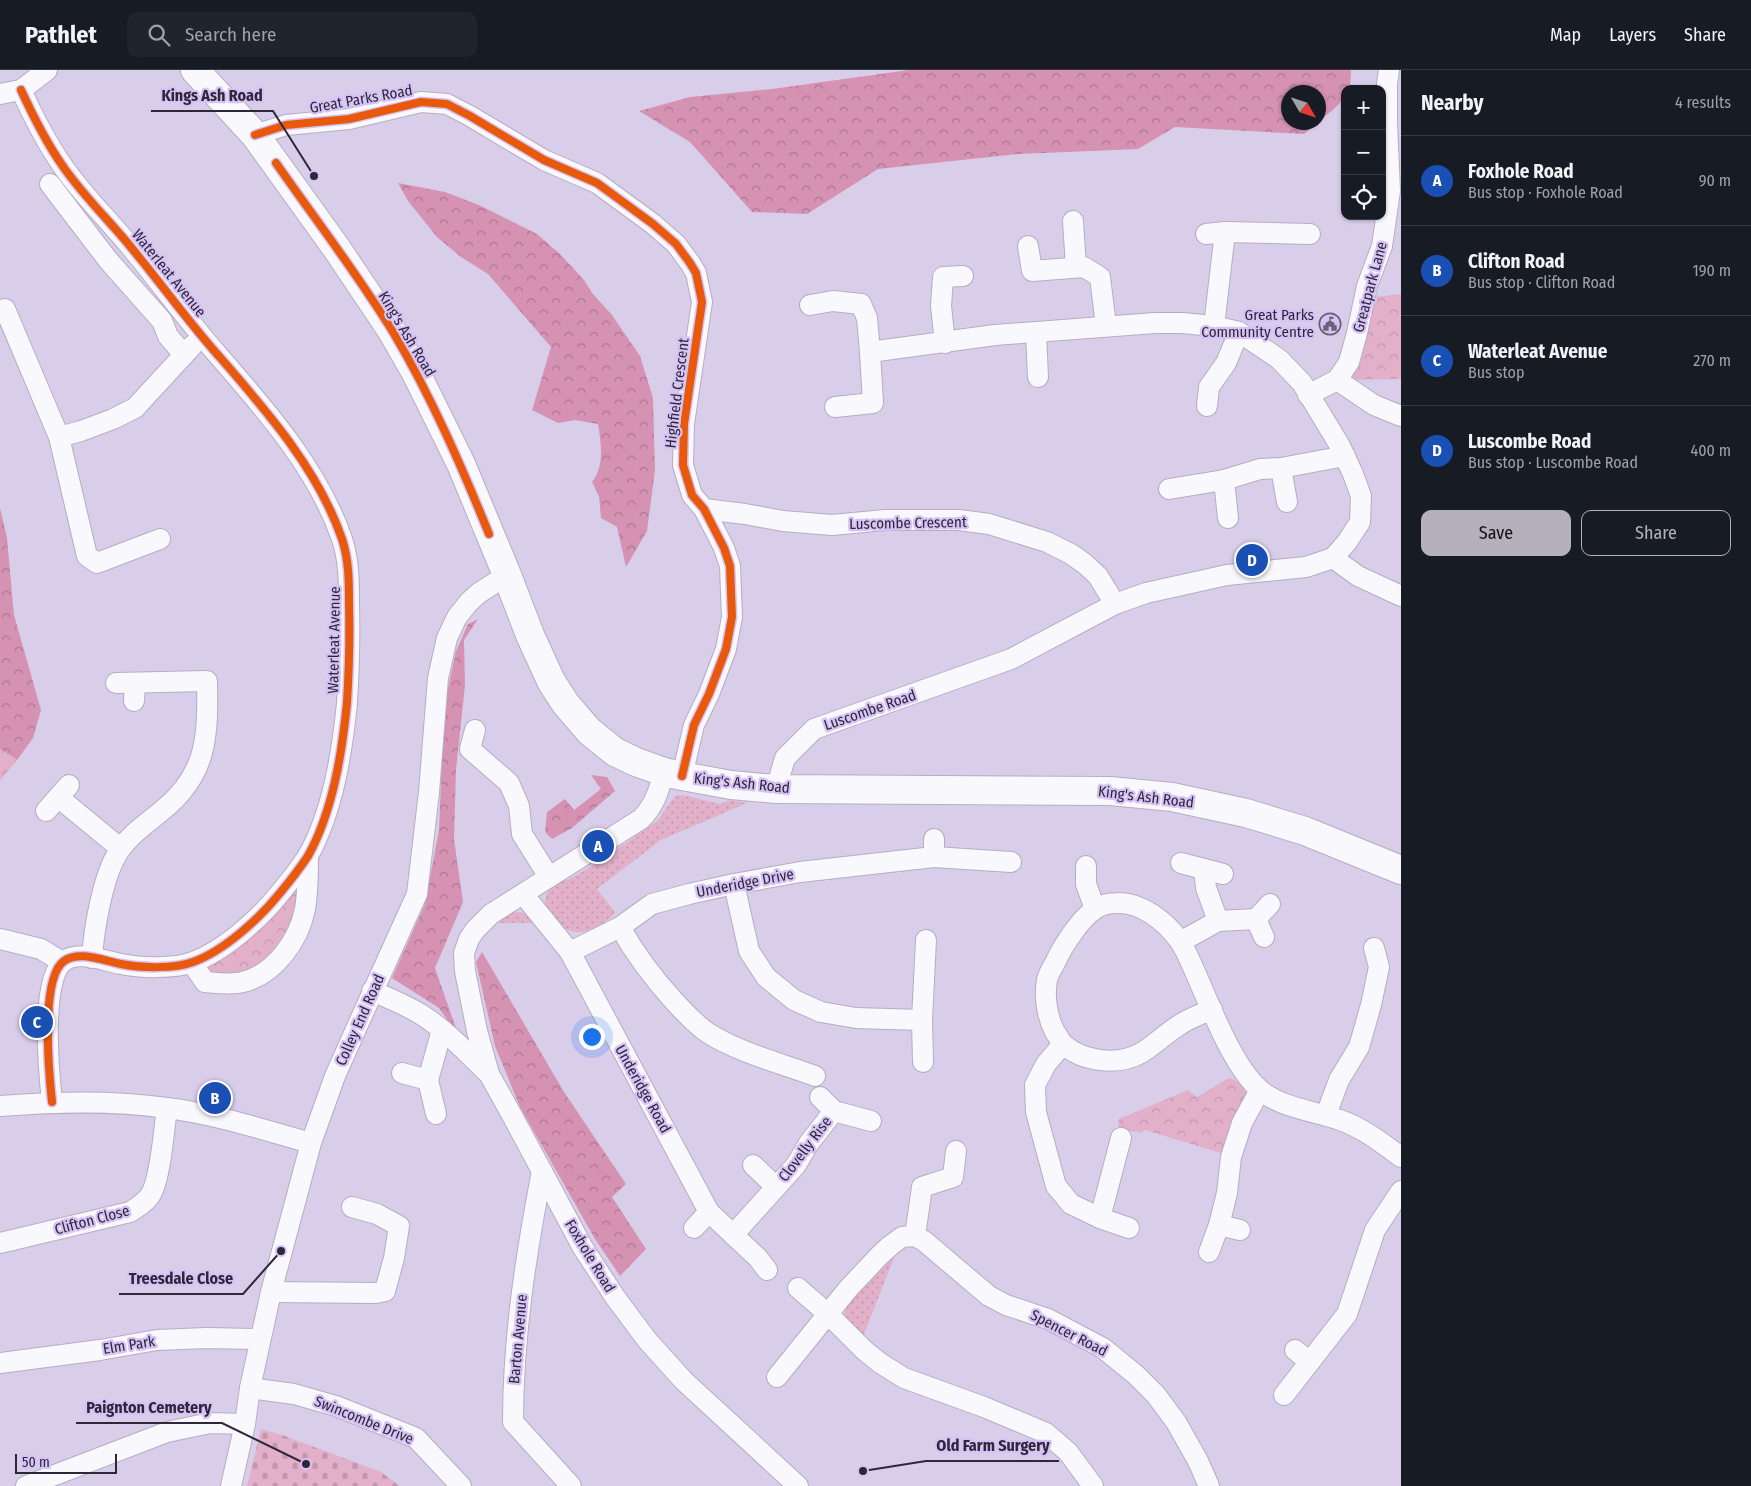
<!DOCTYPE html>
<html lang="en">
<head>
<meta charset="utf-8">
<style>
	:root { --surface:#171b24; --page:#20242c; --text:#f1f3f6; --muted:#9ea1a6; --line:#363941; --accent:#b4b1bd }
	body { margin:0; font-family:"Fira Sans Condensed",sans-serif; background:var(--page); color:var(--text) }
	.controls { position:absolute; right:15px; top:15px; display:grid; overflow:hidden; border-radius:10px; box-shadow:0 1px 4px #0004 }
	.controls button { width:45px; height:45px; display:grid; place-items:center; padding:0; border:0; border-bottom:1px solid var(--line); background:var(--surface); color:var(--text); font:25px sans-serif }
	.compass { position:absolute; left:1281px; top:15px; width:45px; height:45px; border-radius:50%; background:var(--surface); box-shadow:0 1px 4px #0004; rotate:129deg }
	.scale { position:absolute; left:15px; bottom:12px; width:102px; box-sizing:border-box; padding-left:5px; border:2px solid #2e2639; border-top:0; font-size:14px; line-height:18px; white-space:nowrap; color:#2e2639; -webkit-text-stroke:4px #d6c3f5; paint-order:stroke }
	.you { position:absolute; left:591px; top:966px; width:18px; height:18px; margin:-12px; border:4px solid #fff; border-radius:50%; background:#1a73e8; box-shadow:0 0 0 8px #1a73e833 }
	.badge { display:grid; place-items:center; width:32px; height:32px; border-radius:50%; background:var(--accent); color:#fff; font-size:16px; font-weight:700 }
	.pin { position:absolute; translate:-50% -50%; border:2px solid #fff; box-shadow:0 1px 5px #0006 }
	.list { margin:0; padding:0; list-style:none }
	h2 { display:flex; justify-content:space-between; align-items:center; height:65px; margin:0; padding:0 20px; font-size:21px }
	h2 small { font-size:16px; font-weight:400; color:var(--muted) }
	.list li { display:grid; grid-template-columns:32px 1fr auto; gap:15px; align-items:center; box-sizing:border-box; height:90px; padding:0 20px; border-top:1px solid var(--line) }
	.list b { display:block; font-size:19px; white-space:nowrap }
	.list p { margin:0; font-size:16px; white-space:nowrap; color:var(--muted) }
	.list em { font-size:16px; font-style:normal; color:var(--muted) }
	.actions { display:flex; gap:10px; padding:15px 20px }
	.actions a { flex:1; padding:11px 0; border:1px solid var(--accent); border-radius:10px; text-align:center; font-size:18px; color:var(--accent) }
	.actions .main { background:var(--accent); color:#111 }
	.icon { flex:none; width:28px; height:28px; fill:none; stroke:currentColor; stroke-width:2; stroke-linecap:round; stroke-linejoin:round }
	.map { position:relative; flex:none; width:1401px; height:1416px; overflow:hidden }
	header { display:flex; align-items:center; gap:30px; box-sizing:border-box; height:70px; padding:0 25px; background:var(--surface); border-bottom:1px solid var(--line) }
	header strong { font-size:24px }
	nav { display:flex; gap:28px; margin-inline-start:auto; font-size:18px }
	.search { width:350px; height:45px; background:var(--page); display:flex; align-items:center; gap:12px; box-sizing:border-box; padding:0 18px; border-radius:10px; color:var(--muted); font-size:19px }
	main { display:flex }
	aside { flex:1; background:var(--surface) }
	.map>svg:first-child { display:block }
</style>
</head>
<body>
<header>
<strong>Pathlet</strong>
<div class="search"><svg class="icon" aria-label="search" viewBox="0 0 24 24"><circle cx="10" cy="10" r="6"/><path d="M15 15l6 6"/></svg>Search here</div>
<nav><a>Map</a><a>Layers</a><a>Share</a></nav>
</header>
<main>
<div class="map">
<svg width="1401" height="1416" viewBox="0 0 1401 1416">
	<defs>
		<pattern id="grass-dots" width="8" height="8" patternUnits="userSpaceOnUse" patternTransform="scale(1.25)"><rect width="8" height="8" fill="#e2b0c9"/><path d="M2 2h.1M6 6h.1" fill="none" stroke="#c297ad" stroke-width="1.8" stroke-linecap="round"/></pattern>
		<pattern id="forest-crowns" width="20" height="18" patternUnits="userSpaceOnUse" patternTransform="scale(1.25)"><rect width="20" height="18" fill="#d592b2"/><path d="M2 6a3 3 0 1 1 6 0M12 15a3 3 0 1 1 6 0" fill="none" stroke="#ad7792"/></pattern>
		<pattern id="cemetery-stones" width="16" height="16" patternUnits="userSpaceOnUse" patternTransform="scale(1.25)"><rect width="16" height="16" fill="#e2b0c9"/><path d="M2 7V4a2 2 0 0 1 4 0v3zM10 15v-3a2 2 0 0 1 4 0v3z" fill="#c297ad"/></pattern>
		<pattern id="park-crowns" width="20" height="18" patternUnits="userSpaceOnUse" patternTransform="scale(1.25)"><rect width="20" height="18" fill="#e2b0c9"/><path d="M2 6a3 3 0 1 1 6 0M12 15a3 3 0 1 1 6 0" fill="none" stroke="#c297ad"/></pattern>
	</defs>
	<rect width="100%" height="100%" fill="#d9ceea"/>
	<g fill="url(#grass-dots)">
		<path d="M683,725L720,734L730,730L747,733L661,770L597,819L615,842C611,849 603,853 597,857C571,870 562,857 545,839C544,823 550,817 562,809L568,810L597,793L646,759L658,750L675,726Z"/>
		<path d="M519,842L527,844L537,853H496L509,843Z"/>
		<path d="M899,1175L864,1264V1272L845,1249L844,1244L849,1232Z"/>
	</g>
	<g fill="url(#forest-crowns)">
		<path d="M909,0H1351L1350,18L1345,19C1345,33 1329,43 1319,51L1318,22H1288V52L1317,53L1304,64L1175,57L1138,79L1019,84L878,99L807,144L752,142L690,72L639,41L690,27L772,19Z"/>
		<path d="M398,113L445,122L479,135L537,164L560,184L584,210L592,223L612,245L640,286L653,328L655,400L647,461L626,497L617,457L601,448L599,426L592,412C605,395 601,373 598,354L575,350L558,353L532,340L551,277L488,204L461,187L437,167L408,131Z"/>
		<path d="M0,438L7,468L14,545L41,640L33,668L17,690L0,679Z"/>
		<path d="M478,549L464,570L465,615L456,700L454,769L463,832L435,898L459,967L439,938L392,908L425,834L439,760L444,637L456,581L468,554Z"/>
		<path d="M591,705L607,707L615,721L572,758L552,769L545,762L547,742L565,729L574,740L601,719Z"/>
		<path d="M482,882L564,1022L626,1114L612,1127L646,1179L620,1206L595,1169L520,1037L495,976L476,892Z"/>
	</g>
	<path fill="url(#cemetery-stones)" d="M261,1359L285,1366L381,1402L400,1416H247Z"/>
	<g fill="url(#park-crowns)">
		<path d="M1401,224V309L1337,310L1365,228Z"/>
		<path d="M0,679L17,690L0,711Z"/>
		<path d="M308,785L288,878L227,914L192,893L223,875Z"/>
		<path d="M1229,1008C1239,1011 1243,1016 1247,1025L1227,1066L1224,1084L1145,1060L1141,1063L1118,1058L1119,1049L1188,1020L1197,1027Z"/>
	</g>
	<g fill="none" stroke-linecap="round" stroke-linejoin="round">
		<g stroke="#b5adc2" stroke-width="22">
			<g id="minor">
				<path d="M21,20C33,46 46,72 62,95C83,126 111,152 134,181C162,215 188,251 217,284C265,339 318,399 342,469C349,490 349,512 349,534C350,568 349,600 347,633C342,683 333,741 308,786C300,798 290,811 280,823C260,848 224,881 193,892C175,899 140,898 121,894C104,891 79,880 64,891C40,908 49,1004 52,1032"/>
				<path d="M0,24L21,20L47,0"/>
				<path d="M255,65L286,55L349,49L421,32L447,34L470,46L544,90L597,113L653,154L676,174L690,193L696,203L702,232L684,354L683,395L692,425L704,439L724,478L730,496L732,547L726,579L709,624L694,655L682,706"/>
				<path d="M50,114L108,190L162,251L168,266L184,285"/>
				<path d="M1073,151L1076,197"/>
				<path d="M1206,164L1225,162"/>
				<path d="M1028,176L1032,201L1084,197L1100,207L1106,256"/>
				<path d="M810,235L833,231L861,234L867,248L870,282"/>
				<path d="M5,239L59,367L87,486L97,493L160,469"/>
				<path d="M1214,256L1225,162L1310,164"/>
				<path d="M1036,262L1038,307"/>
				<path d="M945,273L941,236L943,207L963,206"/>
				<path d="M1337,310L1374,335L1401,346"/>
				<path d="M1308,325L1337,310L1349,292L1357,263L1367,216L1382,176L1390,121L1387,52V14L1389,0"/>
				<path d="M1207,336L1209,317L1226,293L1239,262"/>
				<path d="M835,337L873,333L870,282L995,265L1155,253H1182L1214,256L1239,262L1279,289L1302,313L1340,376L1353,404L1361,426L1360,452L1347,472L1333,488"/>
				<path d="M59,367L81,361L113,349L135,338L193,275"/>
				<path d="M1281,398L1287,432"/>
				<path d="M1224,410L1228,448"/>
				<path d="M1169,419L1224,410L1260,399L1281,398L1345,386"/>
				<path d="M704,439L745,444L783,451L832,455L885,450H959L989,454L1047,472L1071,484L1085,494L1098,506L1115,534"/>
				<path d="M1333,488L1358,506L1401,526"/>
				<path d="M134,631L135,613"/>
				<path d="M475,660L470,679L509,713L519,736L522,764L549,807"/>
				<path d="M664,702C659,720 655,735 641,749L491,844L475,860L469,869L464,883L465,901L477,961L489,1004L514,1049L583,1178L615,1227L647,1270L684,1311L798,1416"/>
				<path d="M776,719L785,688L814,659L1011,589L1115,534L1146,523L1227,505L1306,497L1333,488"/>
				<path d="M58,727L120,778"/>
				<path d="M46,741L69,715"/>
				<path d="M934,769V787"/>
				<path d="M1181,793L1223,804"/>
				<path d="M1086,796V814L1095,839"/>
				<path d="M734,814L749,881L766,907L794,930L821,942L856,948L922,950L926,870"/>
				<path d="M523,824L570,882L709,1142L758,1188L767,1200"/>
				<path d="M1256,849L1264,867"/>
				<path d="M1218,851L1256,849L1270,834"/>
				<path d="M620,857C635,884 653,908 674,931C684,942 695,954 708,963C740,983 780,993 815,1006"/>
				<path d="M0,869L41,879L62,892"/>
				<path d="M1180,872L1218,851L1206,818L1204,799"/>
				<path d="M570,882L620,857L652,834L689,824L734,814L800,802L934,787L1011,792"/>
				<path d="M92,888C94,858 103,805 119,781C130,764 149,752 164,739C208,703 208,664 207,611L116,613"/>
				<path d="M192,893L205,912C217,913 231,915 243,912C275,904 299,870 305,839C308,822 308,803 308,785"/>
				<path d="M372,921C389,928 406,935 422,945C447,961 468,984 489,1004"/>
				<path d="M1212,939C1202,944 1190,948 1181,954C1167,962 1155,975 1141,983C1118,996 1083,992 1063,974C1060,971 1058,966 1055,962C1047,947 1044,927 1047,910C1048,905 1052,898 1055,893C1062,877 1080,849 1095,839C1101,835 1109,833 1117,833C1141,832 1165,851 1179,870C1186,880 1191,893 1196,904C1210,936 1233,996 1259,1019C1280,1038 1315,1041 1340,1050C1363,1058 1382,1073 1401,1087"/>
				<path d="M922,950L923,992"/>
				<path d="M1063,974L1046,994L1035,1015L1036,1042L1056,1116L1071,1134L1100,1148L1121,1068"/>
				<path d="M402,1003L428,1010"/>
				<path d="M0,1036C55,1032 112,1030 167,1038C216,1044 263,1060 311,1073"/>
				<path d="M834,1041L871,1051"/>
				<path d="M436,1044L428,1010L442,960"/>
				<path d="M1326,1045L1339,1010L1359,977L1371,935L1379,897L1374,878"/>
				<path d="M956,1081L953,1107L922,1117L915,1166L924,1171L989,1226L1006,1235L1048,1249L1103,1278L1136,1305L1156,1325L1176,1352L1198,1391L1209,1416"/>
				<path d="M753,1095L776,1117"/>
				<path d="M542,1101C526,1184 513,1267 513,1352L571,1416"/>
				<path d="M1100,1148L1129,1158"/>
				<path d="M1219,1155L1240,1160"/>
				<path d="M694,1158L709,1142"/>
				<path d="M733,1165L796,1095L809,1073L834,1041L820,1027"/>
				<path d="M0,1173L130,1142C138,1137 148,1131 152,1122C161,1104 164,1059 167,1038"/>
				<path d="M1209,1182L1219,1155L1227,1123L1231,1087L1242,1053L1260,1020"/>
				<path d="M798,1218L828,1244L864,1280L880,1293L904,1308L984,1337L1046,1363L1068,1382L1093,1416"/>
				<path d="M271,1222L376,1223L385,1221L394,1188L399,1156L377,1144L352,1137"/>
				<path d="M1295,1280L1310,1292"/>
				<path d="M0,1293L100,1280L157,1270L206,1268L260,1269"/>
				<path d="M777,1307L848,1219L880,1185L891,1175L902,1167L915,1166"/>
				<path d="M250,1318L294,1324L336,1336L416,1368L461,1416"/>
				<path d="M1284,1325L1347,1244L1375,1160L1401,1121"/>
				<path d="M26,1416L167,1362L210,1353L245,1354"/>
				<path d="M231,1416L245,1354L250,1318L271,1222L311,1073L335,1006L356,959L417,824L429,722L438,608L447,568L457,547L469,532L479,523L507,505"/>
			</g>
		</g>
		<g stroke="#b5adc2" stroke-width="30">
			<path id="highway" d="M195,0L255,65L337,179L392,261L416,303L461,394L507,505L530,565L551,611L565,633L589,661L615,682L636,692L664,702L682,706L731,715L776,719L1110,721L1172,727L1246,743L1305,761L1401,800"/>
		</g>
		<use href="#minor" stroke="#f9f8fc" stroke-width="20"/>
		<use href="#highway" stroke="#f9f8fc" stroke-width="28"/>
		<g stroke="#d6c3f5" stroke-width="11">
			<g id="cycleway">
				<path d="M21,20C33,46 46,72 62,95C83,126 111,152 134,181C162,215 188,251 217,284C265,339 318,399 342,469C349,490 349,512 349,534C350,568 349,600 347,633C342,683 333,741 308,786C300,798 290,811 280,823C260,848 224,881 193,892C175,899 140,898 121,894C104,891 79,880 64,891C40,908 49,1004 52,1032"/>
				<path d="M255,65L286,55L349,49L421,32L447,34L470,46L544,90L597,113L653,154L676,174L690,193L696,203L702,232L684,354L683,395L692,425L704,439L724,478L730,496L732,547L726,579L709,624L694,655L682,706"/>
				<path d="M276,93C315,149 357,203 393,262C431,326 461,395 489,464"/>
			</g>
		</g>
		<use href="#cycleway" stroke="#e8590c" stroke-width="8"/>
	</g>
	<defs>
		<g id="civic-ring" transform="scale(1.125)"><circle r="9.5" fill="#d6c3f5" stroke="#6a6177" stroke-width="1.5"/><path d="M-.6-6.5H3V-4.5H.6V-3L4-1V1h2V6H-6V1h2V-1L-.6-3ZM-1.2 2.5V6h2.4V2.5Z" fill="#6a6177"/></g>
	</defs>
	<g fill-rule="evenodd">
		<use href="#civic-ring" x="1330" y="254"/>
	</g>
	<g text-anchor="middle" stroke-width="4.5" stroke-linejoin="round" paint-order="stroke">
		<g font-size="15" fill="#2e2639" stroke="#d6c3f5">
			<text transform="translate(361 29) rotate(-10)" y="5">Great Parks Road</text>
			<text transform="translate(169 203) rotate(51)" y="5">Waterleat Avenue</text>
			<text transform="translate(1370 217) rotate(-75)" y="5">Greatpark Lane</text>
			<text transform="translate(407 264) rotate(59)" y="5">King's Ash Road</text>
			<text transform="translate(677 323) rotate(-83)" y="5">Highfield Crescent</text>
			<text transform="translate(908 453) rotate(-1)" y="5">Luscombe Crescent</text>
			<text transform="translate(334 570) rotate(-89)" y="5">Waterleat Avenue</text>
			<text transform="translate(870 640) rotate(-19)" y="5">Luscombe Road</text>
			<text transform="translate(742 713) rotate(6)" y="5">King's Ash Road</text>
			<text transform="translate(1146 727) rotate(7)" y="5">King's Ash Road</text>
			<text transform="translate(745 813) rotate(-11)" y="5">Underidge Drive</text>
			<text transform="translate(360 950) rotate(-66)" y="5">Colley End Road</text>
			<text transform="translate(643 1019) rotate(61)" y="5">Underidge Road</text>
			<text transform="translate(805 1079) rotate(-53)" y="5">Clovelly Rise</text>
			<text transform="translate(92 1150) rotate(-15)" y="5">Clifton Close</text>
			<text transform="translate(590 1186) rotate(59)" y="5">Foxhole Road</text>
			<text transform="translate(1069 1263) rotate(27)" y="5">Spencer Road</text>
			<text transform="translate(518 1269) rotate(-85)" y="5">Barton Avenue</text>
			<text transform="translate(129 1275) rotate(-9)" y="5">Elm Park</text>
			<text transform="translate(364 1350) rotate(22)" y="5">Swincombe Drive</text>
		</g>
		<g font-size="15" fill="#2e2639" stroke="#d6c3f5" text-anchor="end">
			<text x="1314" y="250">Great Parks<tspan x="1314" dy="17">Community Centre</tspan></text>
		</g>
	</g>
	<path fill="none" stroke="#2e2639" stroke-width="2" d="M314 106L273 41H151M281 1181L243 1224H119M306 1394L222 1353H76M863 1401L926 1391H1059"/>
	<g fill="#2e2639" stroke="#d6c3f5" stroke-width="2">
		<circle cx="314" cy="106" r="5"/>
		<circle cx="281" cy="1181" r="5"/>
		<circle cx="306" cy="1394" r="5"/>
		<circle cx="863" cy="1401" r="5"/>
	</g>
	<g font-size="16" text-anchor="middle" font-weight="bold" fill="#2e2639" stroke="#d6c3f5" stroke-width="4.5" stroke-linejoin="round" paint-order="stroke">
		<text x="212" y="31">Kings Ash Road</text>
		<text x="181" y="1214">Treesdale Close</text>
		<text x="149" y="1343">Paignton Cemetery</text>
		<text x="993" y="1381">Old Farm Surgery</text>
	</g>
</svg>
<div class="controls">
<button>+</button>
<button>−</button>
<button><svg class="icon" aria-label="locate" viewBox="0 0 24 24"><circle cx="12" cy="12" r="6"/><path d="M12 2v4M12 18v4M2 12h4M18 12h4"/></svg></button>
</div>
<svg class="compass" viewBox="-18 -18 36 36"><path d="M0-13l5 13h-10z" fill="#e53935"/><path d="M0 13l5-13h-10z" fill="#9ea1a6"/></svg>
<div class="scale">50 m</div>
<div class="you"></div>
<div class="pin badge" style="left:598px;top:776px;background:#1a4fb4">A</div>
<div class="pin badge" style="left:215px;top:1028px;background:#1a4fb4">B</div>
<div class="pin badge" style="left:37px;top:952px;background:#1a4fb4">C</div>
<div class="pin badge" style="left:1252px;top:490px;background:#1a4fb4">D</div>
</div>
<aside>
<h2>Nearby<small>4 results</small></h2>
<ul class="list">
<li><span class="badge" style="background:#1a4fb4">A</span><div><b>Foxhole Road</b><p>Bus stop · Foxhole Road</p></div><em>90 m</em></li>
<li><span class="badge" style="background:#1a4fb4">B</span><div><b>Clifton Road</b><p>Bus stop · Clifton Road</p></div><em>190 m</em></li>
<li><span class="badge" style="background:#1a4fb4">C</span><div><b>Waterleat Avenue</b><p>Bus stop</p></div><em>270 m</em></li>
<li><span class="badge" style="background:#1a4fb4">D</span><div><b>Luscombe Road</b><p>Bus stop · Luscombe Road</p></div><em>400 m</em></li>
</ul>
<div class="actions"><a class="main">Save</a><a>Share</a></div>
</aside>
</main>
</body>
</html>
